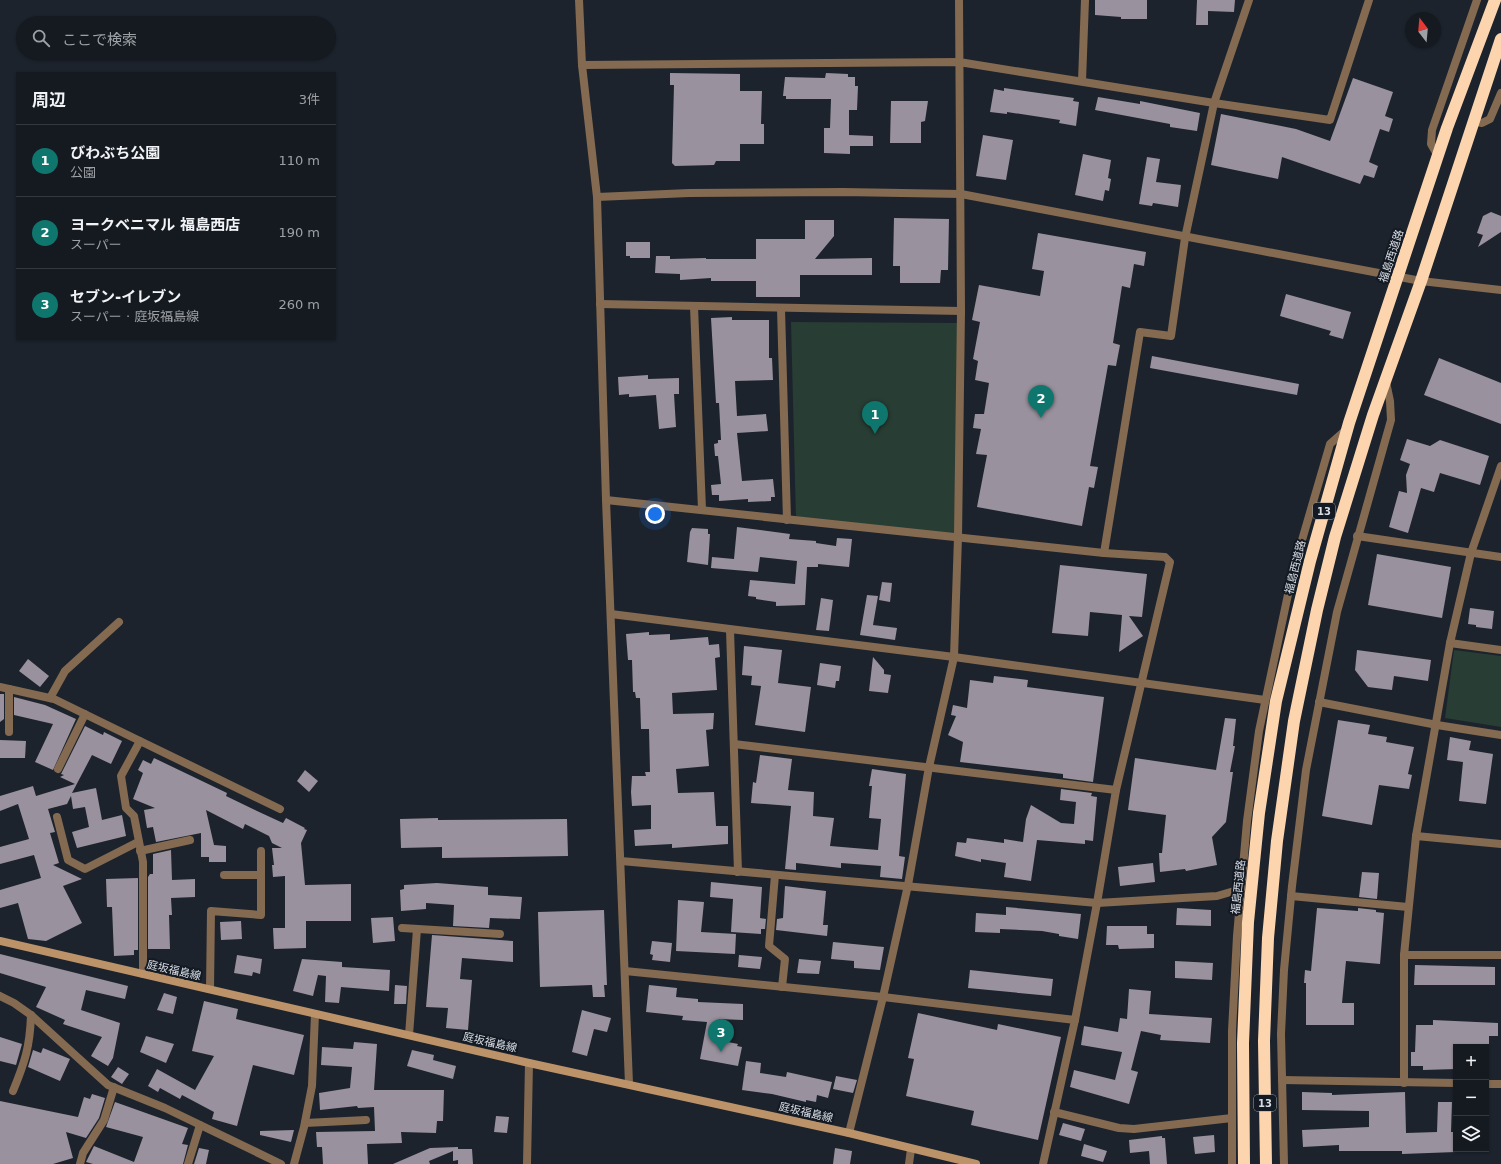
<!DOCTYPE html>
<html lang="ja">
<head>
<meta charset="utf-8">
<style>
	:root { --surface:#151a21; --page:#1e232a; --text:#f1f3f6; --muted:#9da1a5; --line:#34383f; --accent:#0f766e }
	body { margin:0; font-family:"DejaVu Sans","Noto Sans JP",sans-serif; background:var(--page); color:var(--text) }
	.controls { position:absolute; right:12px; bottom:12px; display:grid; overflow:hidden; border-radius:0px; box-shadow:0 1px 3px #0004 }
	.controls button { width:36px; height:36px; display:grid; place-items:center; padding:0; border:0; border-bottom:1px solid var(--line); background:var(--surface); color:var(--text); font:20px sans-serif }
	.compass { position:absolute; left:1405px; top:12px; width:36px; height:36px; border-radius:50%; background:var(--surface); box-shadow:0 1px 3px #0004; rotate:344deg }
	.you { position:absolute; left:655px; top:514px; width:14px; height:14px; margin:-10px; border:3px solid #fff; border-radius:50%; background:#1a73e8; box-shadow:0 0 0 6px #1a73e833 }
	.badge { display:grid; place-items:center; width:26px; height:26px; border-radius:50%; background:var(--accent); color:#fff; font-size:13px; font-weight:700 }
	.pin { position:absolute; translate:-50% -33px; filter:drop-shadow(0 1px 2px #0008) }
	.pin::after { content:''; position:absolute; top:21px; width:14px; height:12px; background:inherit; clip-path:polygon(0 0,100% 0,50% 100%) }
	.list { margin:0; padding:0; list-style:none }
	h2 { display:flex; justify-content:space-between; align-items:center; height:52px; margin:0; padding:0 16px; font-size:17px }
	h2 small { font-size:13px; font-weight:400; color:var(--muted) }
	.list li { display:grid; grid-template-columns:26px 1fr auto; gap:12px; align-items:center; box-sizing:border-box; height:72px; padding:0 16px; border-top:1px solid var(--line) }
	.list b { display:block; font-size:15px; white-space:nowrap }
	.list p { margin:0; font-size:13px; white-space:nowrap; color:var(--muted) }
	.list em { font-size:13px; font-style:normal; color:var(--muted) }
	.icon { flex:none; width:22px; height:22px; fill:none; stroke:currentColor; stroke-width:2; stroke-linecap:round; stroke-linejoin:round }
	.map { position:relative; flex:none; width:1501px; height:1164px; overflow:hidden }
	.search { position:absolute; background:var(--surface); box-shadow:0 1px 3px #0004; left:16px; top:16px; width:320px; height:44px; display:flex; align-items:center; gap:10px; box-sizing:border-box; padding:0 14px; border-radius:22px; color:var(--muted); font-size:15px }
	.panel { position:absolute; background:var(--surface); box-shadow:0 1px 3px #0004; left:16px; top:72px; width:320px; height:268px; border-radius:0px }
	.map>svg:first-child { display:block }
</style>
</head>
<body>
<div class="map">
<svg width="1501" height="1164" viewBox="0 0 1501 1164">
	<rect width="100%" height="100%" fill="#1c232c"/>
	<g fill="#283d33">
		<path d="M791,322L957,323V535L796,520Z"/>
		<path d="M1454,650L1501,656V727L1445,718Z"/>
	</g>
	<g fill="#99919d">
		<path d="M1095,0H1147V19H1121V17L1095,15Z"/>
		<path d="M1197,0H1235L1234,12L1208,11V25H1196Z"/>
		<path d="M670,73L740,74V91H762L761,124H764V144H740V161H716L714,165L675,166L672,163L674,85H670Z"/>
		<path d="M826,73L848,74V77H855V86H858L857,110H849V135L873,136V146H850V154L824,153V128H830L831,99H786V96H783L785,77L825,78Z"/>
		<path d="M1353,78L1393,92L1385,116L1393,119L1389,132L1380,129L1369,162L1378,166L1374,178L1364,175L1360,184L1282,157L1278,179L1211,165L1221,114L1296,129L1330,141Z"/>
		<path d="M1004,88L1074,98L1073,101L1079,102L1076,126L1059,123L1060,120L1007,112V114L990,112L994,89L1004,91Z"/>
		<path d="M1098,97L1140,104V101L1200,113L1197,131L1170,127V124L1095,110Z"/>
		<path d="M891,101H928L925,121L921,122V143H890Z"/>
		<path d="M983,135L1013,140L1006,180L976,176Z"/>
		<path d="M1083,154L1111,160L1108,178L1111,179L1109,191L1105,190L1103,201L1075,195Z"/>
		<path d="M1147,157L1160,159L1156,182L1181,185L1178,207L1153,203L1152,206L1139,204Z"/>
		<path d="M1491,212L1501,216V232L1478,247L1483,235L1477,233L1483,216Z"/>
		<path d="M894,218L949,219L948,270H941L940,283H900V266H893Z"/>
		<path d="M805,220H834V236L815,259L872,258V275H800V297H756V281H711V278L680,280V274L655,273L656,256H670V259L706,258V259H756V239H805Z"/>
		<path d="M1038,233L1146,252L1144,266L1134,264L1130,288L1122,286L1113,343L1120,345L1116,366L1108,365L1090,466L1098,467L1094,488L1089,487L1082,526L977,507L987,455L976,454L981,429L973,428L975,414H984L989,383L975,380L978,361L973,359L980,322L972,320L979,285L1040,296L1044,271L1032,269Z"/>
		<path d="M626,242H650V258H630V256H626Z"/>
		<path d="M1286,294L1351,312L1343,339L1329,335L1331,331L1280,316Z"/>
		<path d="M732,317V320H769V358H772L773,380L735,381L737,416L766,414L768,431L737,433L742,481L773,479L775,497H771V501L748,502V499L719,501V495H712L711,485L721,484L718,456H715L714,444L718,443V440H721L719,403H716L711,318Z"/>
		<path d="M1152,356L1299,384L1297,395L1150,368Z"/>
		<path d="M1439,358L1501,383V424L1424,395Z"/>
		<path d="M648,375V379L679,378V394H674L676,427L659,429L656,395L629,397V394L619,395L618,377Z"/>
		<path d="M1407,439L1430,446L1440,440L1489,456L1480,485L1440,473L1434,492L1421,488L1408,533L1389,527L1399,491L1407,493L1406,475L1410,464L1400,460Z"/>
		<path d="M737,527L790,534L789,539L816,541V543L836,546L837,538L852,539L849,567L818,564V567H807L805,605L776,606V602L756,599V597L748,596L750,580L795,584L797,561L760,557L758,572L711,568L712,557L734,559Z"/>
		<path d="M692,528L708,529V534H710L708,565L687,562L690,532Z"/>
		<path d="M1377,554L1451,567L1442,618L1368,605Z"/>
		<path d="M1060,565L1147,574L1142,617L1129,616L1143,636L1119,652L1122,615L1090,612L1088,636L1052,633Z"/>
		<path d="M882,582L892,583L890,602L879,600Z"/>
		<path d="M867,595L878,596L873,625L897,628L895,640L860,635Z"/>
		<path d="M821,598L833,600L829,631L816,630Z"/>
		<path d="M1470,608L1494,611L1492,629L1476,627V625L1468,624Z"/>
		<path d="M649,632V635L670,634V640L708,637L709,645L719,644L720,657L715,658L717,690L672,693L673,714L714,713L713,729L706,730L709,766L676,769L678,793L714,792L716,826H728V844L672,848V844L635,846L634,830L651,829V805L632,806L631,792L632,776H646L645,772H650L649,729H641L640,698H636L635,692H633L632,660H628L626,634Z"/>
		<path d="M744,646L782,650L778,683L811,687L805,732L755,725L761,686L751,685L752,676L742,675Z"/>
		<path d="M1357,650L1431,660L1428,681L1394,676L1392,690L1368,687L1355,670Z"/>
		<path d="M873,657L884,670V674L891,675L888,693L869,691Z"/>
		<path d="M28,659L49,676L40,687L19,671Z"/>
		<path d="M820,663L841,666L839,681H836L835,688L817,685Z"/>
		<path d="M994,676L1028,680L1027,687L1104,697L1093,782L1063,778V774L960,762L963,742L948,735L956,716L951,715L953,705L967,708L970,680L993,683Z"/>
		<path d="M0,694H4V719L0,722Z"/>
		<path d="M14,697L45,705L76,719L53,770L35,762L53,724L14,715Z"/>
		<path d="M1225,718L1236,719L1233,746H1235L1230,772H1233L1226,822L1212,837L1217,865L1186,871L1185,869L1160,872L1159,853H1162L1166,815L1128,810L1135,758L1216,770Z"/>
		<path d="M1338,720L1370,725L1368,734L1387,737L1386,742L1414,747L1408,774L1412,775L1409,789L1379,785L1372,825L1322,816Z"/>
		<path d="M85,726L103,735L104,732L122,741L111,764L92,755L72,793L96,788L102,820L122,815L126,836L77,848L72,832L89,827L85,807L73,809L71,796L67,804L48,809L55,832L50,833L59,863L53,865L82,879L63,886L82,923L46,941L28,939L18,903L0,908V890L41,878L34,855L0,864V847L29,839L18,804L0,811V796L33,786L36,796L75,784L60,777L64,775L61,774Z"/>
		<path d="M1450,737L1471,741L1469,750L1493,754L1486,804L1459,801L1463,762L1447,760Z"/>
		<path d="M0,740L26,741L25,758H0Z"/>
		<path d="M760,755L792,759L788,790L814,792L813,816L834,818L830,846L878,850L881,819L869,818L872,786H869L872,769L906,774L899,856L905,857L902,879L880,877L881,866L841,863V868L796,863V870L785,869L791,806L751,803L753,782L756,783Z"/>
		<path d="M154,758L227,793L226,796L257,811L283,823L286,818L305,828L304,829L307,830L301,843L305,885L351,884V921H306V948L274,949L273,928H285V876L273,877L272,865H274L272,848H282L272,843L269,836L245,824L243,829L206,810L214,845L226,846V862H209V857H201V833L156,842L153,827L147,828L144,810L155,808L133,799L143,773L138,770L143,760L151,764Z"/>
		<path d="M305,770L318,781L309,792L297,781Z"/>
		<path d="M1061,789L1092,793L1091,796L1097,797L1093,841L1085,840V844L1037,840L1031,881L1004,877L1006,863L981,859V862L955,856L957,842L966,843L967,838L1004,843V839L1023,842L1026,819L1031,805L1061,823L1074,824L1076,802L1060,800Z"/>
		<path d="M438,818V820L567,819L568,856L442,858V847L401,848L400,819Z"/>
		<path d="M171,850L172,880L195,879V897L171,898L172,915H169L170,949H148V877L150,874H153V854Z"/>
		<path d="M1153,863L1155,882L1120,886L1118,867Z"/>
		<path d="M1362,872L1379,873L1377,899L1359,897Z"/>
		<path d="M138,878V950H134V955L114,956L112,907H107L106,879Z"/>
		<path d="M711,882L762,887L760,918L766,919L765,929H761V934L731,932L733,899L710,897Z"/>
		<path d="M437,883L488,887V895L522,897L520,919L490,918L489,928L453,926L454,905L426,903V909L401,911L400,890L404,889V885Z"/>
		<path d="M785,886L826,891L823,925H828L827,936L776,930L777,919L783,918Z"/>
		<path d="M678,900L704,902L701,932L736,934L735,954L676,951Z"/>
		<path d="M1006,907L1081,914L1078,939L1059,936V934L1042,931L1000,929V933L975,932L976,913L1006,915Z"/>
		<path d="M1177,908L1211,910V926L1176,925Z"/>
		<path d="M1317,908L1358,911V908L1376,910V912L1384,913L1380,964L1346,961L1342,1003H1354V1025H1306V983H1304L1305,970L1311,971Z"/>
		<path d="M604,910L607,985H604L605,997H593L592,985L540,987L538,912Z"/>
		<path d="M393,917L395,941L373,943L371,918Z"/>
		<path d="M241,921L242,939L221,940L220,922Z"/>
		<path d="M1107,926H1147V934H1154V948L1119,949L1118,945H1106Z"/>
		<path d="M432,935L513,941V962L462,958L460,979L472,980L468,1030L446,1028L448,1008L426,1007Z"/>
		<path d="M652,941L672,943L670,962L652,960L653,955L650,954Z"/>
		<path d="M833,942L884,947L880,970L854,968V961L831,959Z"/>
		<path d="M0,954L128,986L125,999L86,990L81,1010L120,1023L113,1058L108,1066L91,1056L102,1037L63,1024L65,1020L36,1007L46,987L0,973Z"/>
		<path d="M237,955L262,959L260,974L253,972L252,976L234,973Z"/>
		<path d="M739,955L762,957L760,969L738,967Z"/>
		<path d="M302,959L342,962V967L390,970L389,991L341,987L339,1003L325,1002L326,976L318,975L313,996L293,991Z"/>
		<path d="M799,959L821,961L819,974L797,973Z"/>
		<path d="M1175,961L1213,963L1212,980L1175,978Z"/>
		<path d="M1415,965L1495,967V985H1414Z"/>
		<path d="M970,970L1053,979L1051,996L968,988Z"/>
		<path d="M395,985L407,986L406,1004H394Z"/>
		<path d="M649,985L677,988L676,997L698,999V1002L743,1004V1020L719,1019L718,1040L738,1044L737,1046L742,1047L738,1066L700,1059L707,1022L682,1020L683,1016L646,1012Z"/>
		<path d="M1129,989L1151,991L1149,1014L1212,1018L1210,1043L1160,1040L1161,1035L1141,1031L1131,1070L1138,1072L1129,1104L1070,1087L1074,1070L1115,1080L1122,1052L1081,1045L1084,1026L1118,1032L1120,1018L1127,1019Z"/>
		<path d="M164,993L177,997L173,1014L157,1010Z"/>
		<path d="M204,1001L238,1009L236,1019L304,1035L294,1075L253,1065L237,1126L212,1119L214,1112L182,1095L180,1099L160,1088L158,1092L148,1086L157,1069L195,1090L214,1056L192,1051Z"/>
		<path d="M582,1010L611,1018L607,1032L594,1029L587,1056L572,1052Z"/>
		<path d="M918,1013L997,1030L998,1024L1061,1037L1038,1140L971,1125L974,1111L906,1096L914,1059L908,1058Z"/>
		<path d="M1433,1020L1498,1023V1036H1489V1047H1456V1069L1423,1070V1066H1411V1052H1415L1416,1025H1433Z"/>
		<path d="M146,1036L174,1044L166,1063L140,1052Z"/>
		<path d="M0,1037L22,1044L16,1065L0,1061Z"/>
		<path d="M354,1042L377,1044L374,1090H444L443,1121H437L436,1133L401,1132L402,1143L367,1144L368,1164H323L322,1147H317L316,1132L375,1131L374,1107L358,1108L357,1106L320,1110L319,1093L350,1088L352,1067L321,1065L322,1047L353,1049Z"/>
		<path d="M43,1048L70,1059L60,1081L28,1067L33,1050L41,1053Z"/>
		<path d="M412,1050L434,1055L433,1060L456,1066L453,1079L407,1066Z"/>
		<path d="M746,1061L761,1063L760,1073L786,1077L787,1072L832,1082L828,1098L817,1095L816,1102L806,1100V1102L772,1094L742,1090Z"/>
		<path d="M118,1067L129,1074L122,1084L111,1077Z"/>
		<path d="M836,1076L857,1080L853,1093L833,1089Z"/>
		<path d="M1302,1092L1332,1093V1095L1405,1092L1406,1133L1437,1132L1438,1102H1452L1451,1132H1456V1152L1402,1154V1151H1339V1145L1303,1147L1302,1130L1369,1127V1111L1302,1110Z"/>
		<path d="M92,1094L105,1098L99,1118L86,1138L66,1132L73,1158L53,1164H0V1101L78,1117L84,1097L90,1099Z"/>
		<path d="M115,1102L188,1128L182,1144L188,1145L183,1164H93L86,1162L94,1146L134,1162L143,1137L106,1127Z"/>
		<path d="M496,1116L509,1117L507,1133L494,1132Z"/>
		<path d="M1063,1123L1085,1129L1081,1141L1059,1135Z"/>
		<path d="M294,1130L291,1142L260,1135V1131Z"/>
		<path d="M1214,1135L1215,1152L1195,1154L1193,1137Z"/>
		<path d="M1162,1136V1138H1165L1167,1164H1150L1149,1151L1130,1153L1129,1140Z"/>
		<path d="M1084,1144L1107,1151L1103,1162L1081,1156Z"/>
		<path d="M458,1147V1149H472L473,1164H458V1160L453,1161V1151L429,1161L430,1164H393L430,1148Z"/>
		<path d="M199,1148L209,1150L206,1164H194Z"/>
		<path d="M835,1148L852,1151L850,1164H833Z"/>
	</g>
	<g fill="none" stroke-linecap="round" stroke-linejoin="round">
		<g stroke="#846a51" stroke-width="8">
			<path d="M579,0L582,65L597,197L606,500L629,1084"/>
			<path d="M582,65L959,62L1214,103L1330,120L1369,0"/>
			<path d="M1082,81L1085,0"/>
			<path d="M1473,121L1482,123L1490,119L1501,93"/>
			<path d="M1438,156L1431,144L1432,130L1477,0"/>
			<path d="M597,197L689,193L843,192L961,194L1421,281L1501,290"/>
			<path d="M600,304L961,311"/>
			<path d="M694,306L702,510"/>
			<path d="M781,309L787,520"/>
			<path d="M606,500L1104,553L1165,557L1170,562L1116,790L1097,903L1075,1020L1043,1164"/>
			<path d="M1357,536L1501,557"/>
			<path d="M1104,553L1140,332L1171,336L1185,238L1214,103L1249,0"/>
			<path d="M611,614L954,657L1265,700"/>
			<path d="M730,630L738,872"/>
			<path d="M1450,643L1501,650"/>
			<path d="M0,687L54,699L140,741"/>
			<path d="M50,698L65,671L119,622"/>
			<path d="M1319,702L1437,725L1501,735"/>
			<path d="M9,732V689"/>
			<path d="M734,744L1116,790"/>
			<path d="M58,769L85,714"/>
			<path d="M57,817L68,860L85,869L138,842"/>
			<path d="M1416,836L1501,844"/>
			<path d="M140,851L190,840"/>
			<path d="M621,861L1097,903L1217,896L1241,889"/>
			<path d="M224,875H261"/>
			<path d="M775,875L769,946L785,959L782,987"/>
			<path d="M1291,896L1408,907"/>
			<path d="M402,928L500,934"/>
			<path d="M1404,955H1501"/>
			<path d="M625,971L883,997L1075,1020"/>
			<path d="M143,974V862L134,816L126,808L121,776L140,741L280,809"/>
			<path d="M210,989L211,911L261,915V851"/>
			<path d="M0,996L14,1003L31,1015L108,1085L165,1108L281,1164"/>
			<path d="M409,1035L417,929"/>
			<path d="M1282,1080L1456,1083"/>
			<path d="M1404,1083V955L1416,836L1450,643L1471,553L1501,466"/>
			<path d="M1486,1084H1501"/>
			<path d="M13,1091C25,1062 30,1046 31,1015"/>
			<path d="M1054,1112L1119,1128L1134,1129L1232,1118"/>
			<path d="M305,1123L366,1120"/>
			<path d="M849,1133L883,997L908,885L929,767L954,657L958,537L961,311L959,0"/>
			<path d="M80,1164L83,1153L104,1120L114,1087"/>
			<path d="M188,1164L200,1125"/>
			<path d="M294,1164L304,1127L312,1086L315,1014"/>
			<path d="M527,1164L529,1063"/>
			<path d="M909,1164L911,1149"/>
			<path d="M1232,1164V1031L1237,936L1247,821L1259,731L1293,571L1330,444L1347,429"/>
			<path d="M1284,1164L1281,1034L1284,970L1292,886L1306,770L1337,612L1391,420L1390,401L1386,382"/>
		</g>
		<path stroke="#bc9269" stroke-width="8" d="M0,941L529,1063L849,1133L976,1164"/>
		<g stroke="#fcd4ae" stroke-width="12">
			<path d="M1244,1164L1243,1043L1248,922L1259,813L1276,701L1310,561L1349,423L1447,128L1495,0"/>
			<path d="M1266,1164L1264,1041L1268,938L1277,841L1294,721L1317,610L1335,537L1373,415L1421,281L1501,39"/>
		</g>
	</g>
	<g text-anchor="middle" stroke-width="4" stroke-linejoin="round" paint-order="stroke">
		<g fill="#131a23" stroke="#9ca2a9" stroke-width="1">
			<rect x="1313" y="503" width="22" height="16" rx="3"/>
			<rect x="1254" y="1095" width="22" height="16" rx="3"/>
		</g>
		<g font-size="10" font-weight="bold" fill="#d7dce3">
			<text x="1324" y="515">13</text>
			<text x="1265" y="1107">13</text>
		</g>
		<g font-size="11" fill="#d7dce3" stroke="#131a23">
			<text transform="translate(1391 256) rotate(-72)" y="4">福島西道路</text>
			<text transform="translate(1295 567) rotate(-76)" y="4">福島西道路</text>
			<text transform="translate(1238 887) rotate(-84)" y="4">福島西道路</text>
			<text transform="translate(174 970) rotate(13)" y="4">庭坂福島線</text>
			<text transform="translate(490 1042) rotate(13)" y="4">庭坂福島線</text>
			<text transform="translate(806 1112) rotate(13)" y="4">庭坂福島線</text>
		</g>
	</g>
</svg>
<div class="controls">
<button>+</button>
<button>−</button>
<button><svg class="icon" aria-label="layers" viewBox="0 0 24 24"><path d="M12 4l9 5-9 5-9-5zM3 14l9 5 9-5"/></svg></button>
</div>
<svg class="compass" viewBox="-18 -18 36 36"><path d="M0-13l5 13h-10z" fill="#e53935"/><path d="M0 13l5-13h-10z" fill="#9da1a5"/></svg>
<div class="you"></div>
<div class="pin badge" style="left:875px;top:434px">1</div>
<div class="pin badge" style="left:1041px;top:418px">2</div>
<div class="pin badge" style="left:721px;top:1052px">3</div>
<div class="search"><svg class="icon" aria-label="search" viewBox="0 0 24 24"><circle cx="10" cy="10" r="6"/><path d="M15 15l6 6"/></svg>ここで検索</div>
<section class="panel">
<h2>周辺<small>3件</small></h2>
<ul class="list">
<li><span class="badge">1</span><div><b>びわぶち公園</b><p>公園</p></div><em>110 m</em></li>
<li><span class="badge">2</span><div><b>ヨークベニマル 福島西店</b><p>スーパー</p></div><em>190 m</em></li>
<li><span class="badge">3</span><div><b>セブン-イレブン</b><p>スーパー · 庭坂福島線</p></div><em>260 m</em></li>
</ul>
</section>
</div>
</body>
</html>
